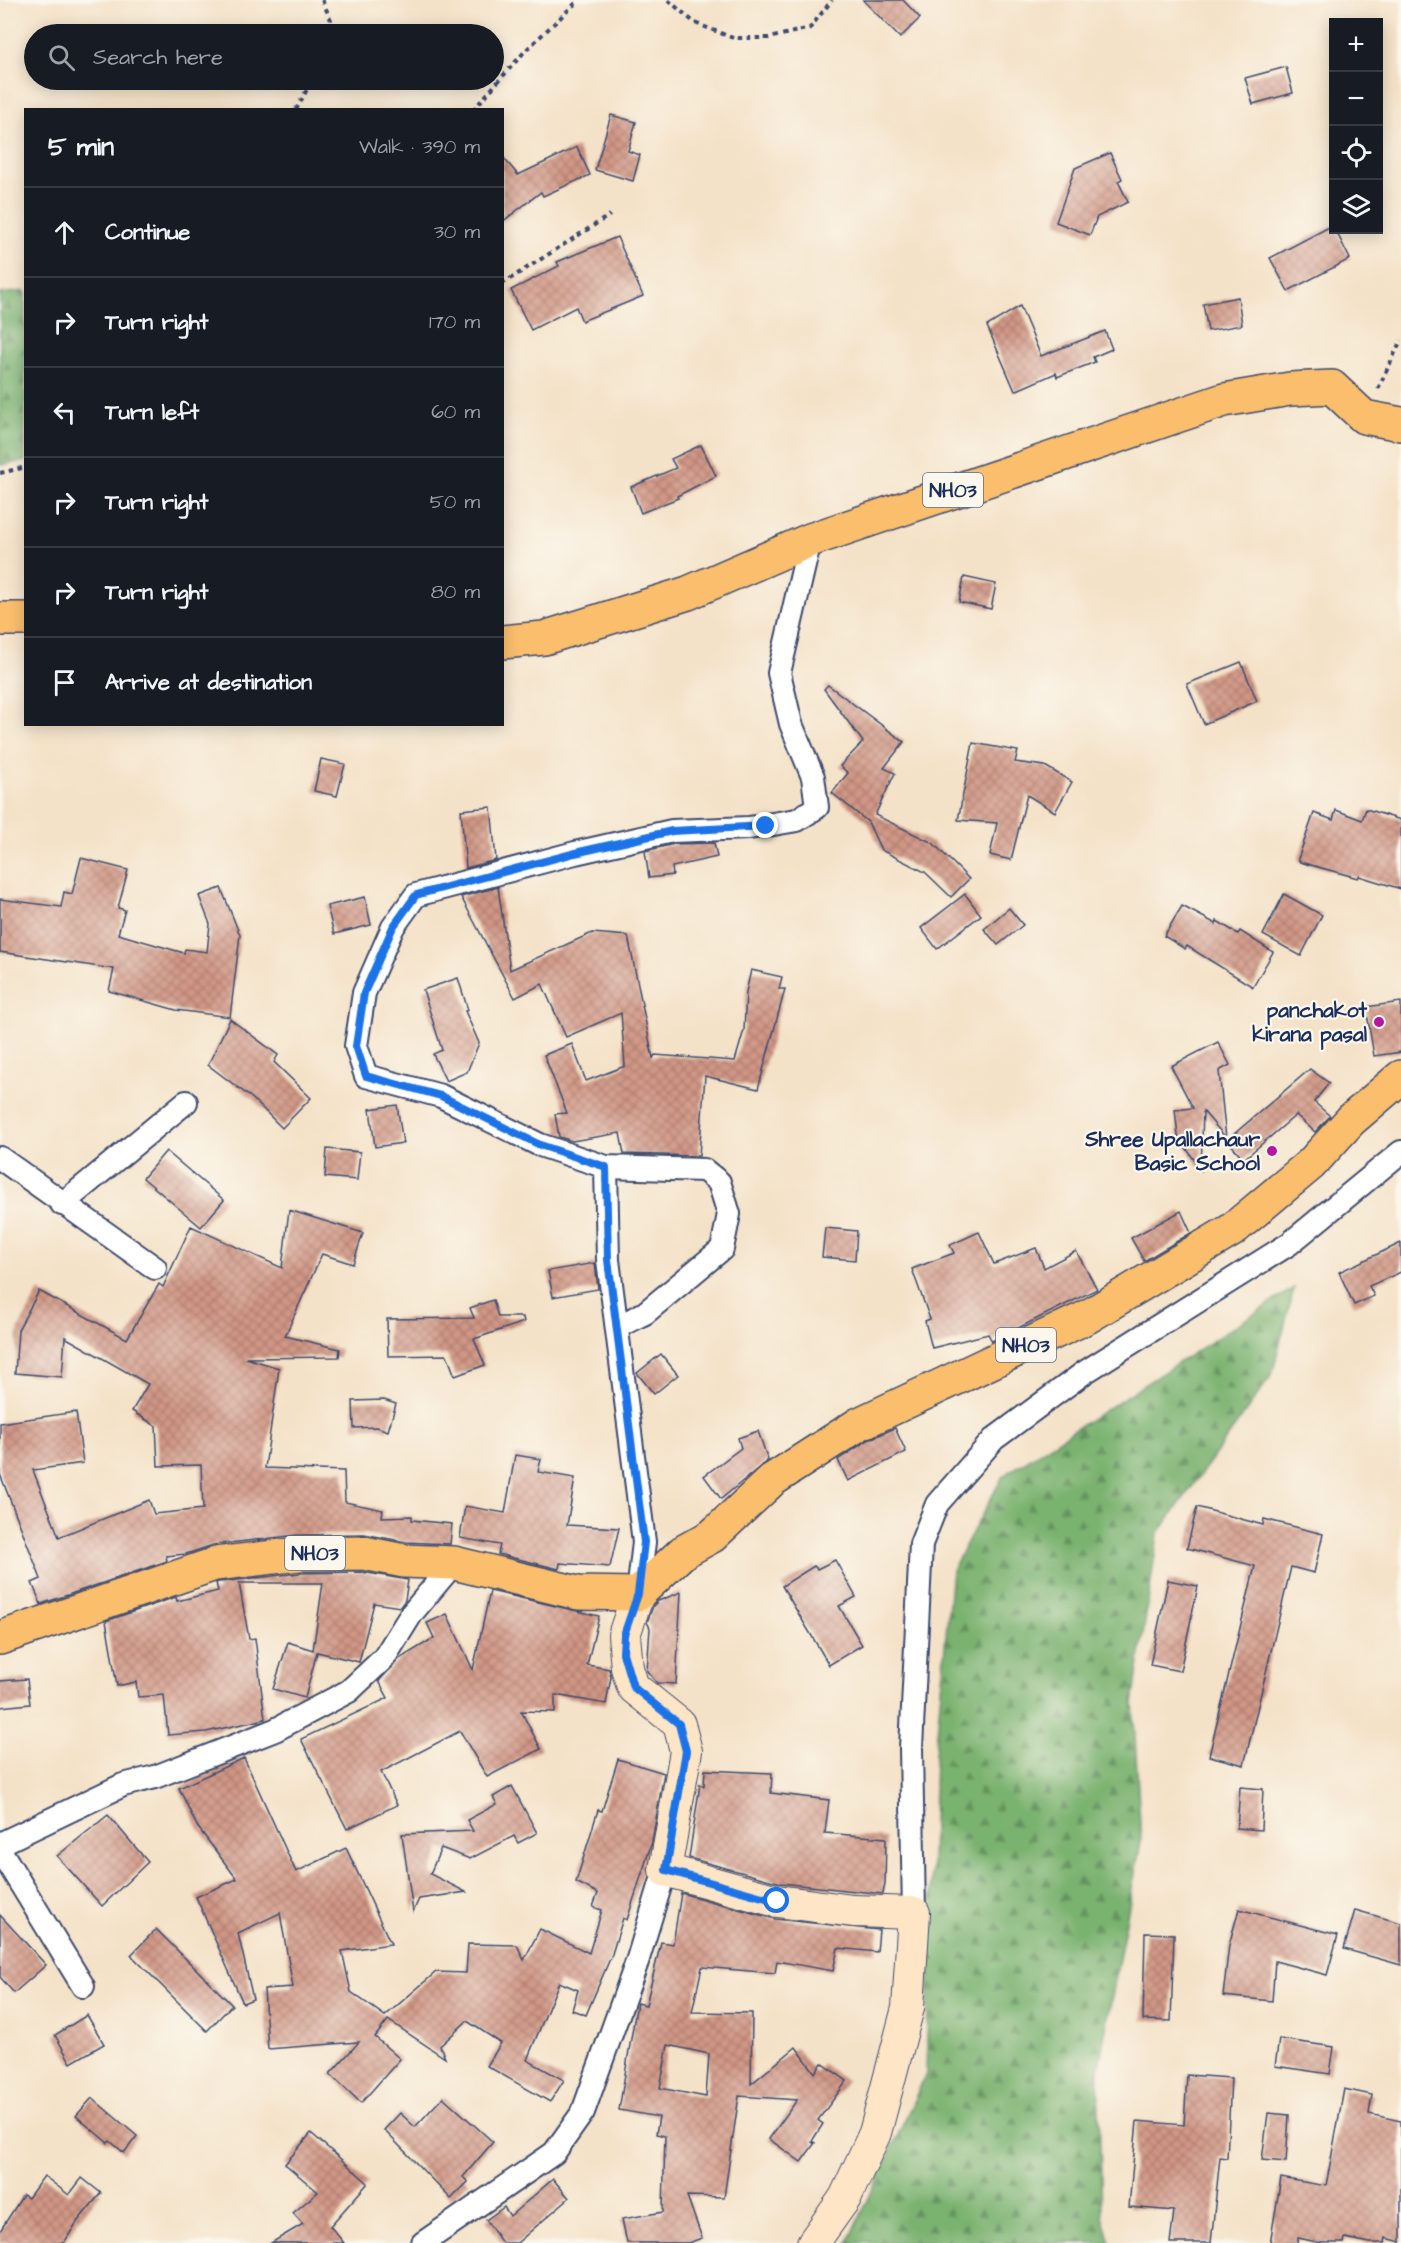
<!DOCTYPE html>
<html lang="en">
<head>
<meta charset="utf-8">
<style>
	:root { --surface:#171b24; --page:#242831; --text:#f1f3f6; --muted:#9ea1a6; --line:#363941 }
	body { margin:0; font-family:"Architects Daughter",sans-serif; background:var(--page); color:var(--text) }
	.controls { position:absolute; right:18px; top:18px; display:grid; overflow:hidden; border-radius:0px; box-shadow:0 3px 15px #0003 }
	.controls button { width:54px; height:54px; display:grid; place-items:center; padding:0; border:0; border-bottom:2px solid var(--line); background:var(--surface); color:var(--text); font:30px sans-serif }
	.stop { position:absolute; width:18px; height:18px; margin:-14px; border:4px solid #1a73e8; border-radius:50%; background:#fff }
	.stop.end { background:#1a73e8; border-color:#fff; box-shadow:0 2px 6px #0008 }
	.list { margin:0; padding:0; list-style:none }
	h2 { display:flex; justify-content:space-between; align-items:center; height:78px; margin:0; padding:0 24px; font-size:26px }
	h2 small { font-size:20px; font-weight:400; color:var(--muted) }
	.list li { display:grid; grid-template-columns:39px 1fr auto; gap:18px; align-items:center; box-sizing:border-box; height:90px; padding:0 24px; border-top:2px solid var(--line) }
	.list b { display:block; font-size:22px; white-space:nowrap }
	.list em { font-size:20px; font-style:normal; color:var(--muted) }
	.icon { flex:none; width:33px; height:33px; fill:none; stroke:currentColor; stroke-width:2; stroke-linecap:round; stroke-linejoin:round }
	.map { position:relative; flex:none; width:1401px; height:2243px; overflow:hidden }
	.search { position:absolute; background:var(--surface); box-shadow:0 3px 15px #0003; left:24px; top:24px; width:480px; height:66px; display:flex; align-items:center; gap:15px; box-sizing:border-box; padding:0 21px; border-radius:33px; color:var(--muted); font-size:22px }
	.panel { position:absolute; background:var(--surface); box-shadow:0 3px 15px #0003; left:24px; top:108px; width:480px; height:618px; border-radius:0px }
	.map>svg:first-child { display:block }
</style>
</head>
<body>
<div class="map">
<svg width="1401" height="2243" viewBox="0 0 1401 2243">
	<defs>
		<pattern id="forest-firs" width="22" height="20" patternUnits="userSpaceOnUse" patternTransform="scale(1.5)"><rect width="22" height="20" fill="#7ab26f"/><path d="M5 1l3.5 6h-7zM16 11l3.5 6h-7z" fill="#63915e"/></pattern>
		<pattern id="building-cross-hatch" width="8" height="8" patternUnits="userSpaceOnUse" patternTransform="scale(1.5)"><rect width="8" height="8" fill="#d29785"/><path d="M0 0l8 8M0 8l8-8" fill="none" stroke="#aa7c70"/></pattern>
	</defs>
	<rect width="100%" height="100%" fill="#fbf7ec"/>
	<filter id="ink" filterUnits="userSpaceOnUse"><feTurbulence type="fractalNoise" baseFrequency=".0167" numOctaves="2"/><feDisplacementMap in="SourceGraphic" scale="12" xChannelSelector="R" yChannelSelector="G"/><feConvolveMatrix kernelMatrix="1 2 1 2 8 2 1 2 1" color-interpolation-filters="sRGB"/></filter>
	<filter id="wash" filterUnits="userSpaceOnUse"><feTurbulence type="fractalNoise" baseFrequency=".008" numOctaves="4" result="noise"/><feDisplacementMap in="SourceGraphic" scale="24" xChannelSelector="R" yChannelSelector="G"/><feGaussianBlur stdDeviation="1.35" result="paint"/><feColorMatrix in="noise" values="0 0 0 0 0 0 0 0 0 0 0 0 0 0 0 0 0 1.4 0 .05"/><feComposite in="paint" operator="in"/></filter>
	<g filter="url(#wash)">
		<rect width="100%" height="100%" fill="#f4e2c8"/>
		<g fill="url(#forest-firs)" stroke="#4a7066" stroke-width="1.5">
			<path d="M25,291V461L0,465V294Z"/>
			<path d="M1294,1288L1272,1375L1158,1534L1133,1703L1141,1841L1098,2072L1102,2215L1110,2243H848L926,2074L935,1754L952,1570L1003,1476Z"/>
		</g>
		<g id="blocks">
			<g fill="url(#building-cross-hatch)" fill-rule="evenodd">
				<path d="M863,0H903L920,18L900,38Z"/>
				<path d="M1286,67L1293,93L1253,104L1245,78Z"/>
				<path d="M611,115L636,122L628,151L640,155L633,181L595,170Z"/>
				<path d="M577,147L590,175L543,196L541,192L502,222V156L518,175Z"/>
				<path d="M1110,153L1122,179L1118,181L1128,202L1097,217L1090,235L1056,222L1075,168Z"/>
				<path d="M1333,225L1350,259L1288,291L1270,258Z"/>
				<path d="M617,237L643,296L582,321L576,307L531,330L511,290L559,266L557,262Z"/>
				<path d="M1238,297L1242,325L1208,331L1203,304Z"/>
				<path d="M1020,306L1041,356L1105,331L1112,349L1093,357L1095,362L1057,377L1056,373L1015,391L987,326Z"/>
				<path d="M701,445L716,476L677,496L678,498L641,513L631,487L676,468L671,459Z"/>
				<path d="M964,577L996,584L991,609L959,602Z"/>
				<path d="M1241,662L1257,701L1204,724L1187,684Z"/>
				<path d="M828,685L904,742L884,768L895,773L875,815L933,843L969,879L951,897L925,872L881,850L868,822L832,793L848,773L840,766L863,742L824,689Z"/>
				<path d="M973,743L1018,751L1015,762L1045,766L1072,782L1055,812L1027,795L1011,860L990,855L997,823L958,820Z"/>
				<path d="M321,759L345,764L337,796L314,791Z"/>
				<path d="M491,807L496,860L466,868L461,810Z"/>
				<path d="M1366,809L1401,820V889L1359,876L1358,878L1300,862L1298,859L1314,813L1333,820L1336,810L1362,820Z"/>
				<path d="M714,843L717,857L672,867L673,875L649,878L645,851L674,844Z"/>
				<path d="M81,858L128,870L118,908L125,910L118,934L184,953L185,949L207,952L210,924L199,896L221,888L240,935L230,1017L176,1010L109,991L114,969L0,952V899L61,907L64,892L72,894Z"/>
				<path d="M498,887L510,970L592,933L628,936L653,1058L655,1055L735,1061L744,1030L746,992L751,970L782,977L779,989H785L758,1089L705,1076L699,1156L624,1154L620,1133L572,1141L559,1137L555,1114L567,1113L544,1055L572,1044L586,1081L625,1066L621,1013L566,1037L542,984L515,998L461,897Z"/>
				<path d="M965,894L981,915L937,949L921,928Z"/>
				<path d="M1284,894L1322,915L1301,956L1263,935Z"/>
				<path d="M365,897L371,925L334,934L327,906Z"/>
				<path d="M1182,906L1216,924L1217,921L1238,934L1240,931L1273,952L1253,987L1187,946L1185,949L1164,936Z"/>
				<path d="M1009,908L1023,925L998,945L984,929Z"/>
				<path d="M458,978L468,1010L465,1011L479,1043L467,1072L446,1081L433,1054L442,1050L423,990Z"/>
				<path d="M1401,1002V1052L1374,1056L1366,1007Z"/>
				<path d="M230,1019L278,1055L274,1062L311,1098L282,1128L253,1099L208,1065Z"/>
				<path d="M1218,1042L1230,1065L1219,1071L1226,1138L1203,1111L1201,1170L1178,1136L1175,1110L1193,1108L1171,1066Z"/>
				<path d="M1310,1069L1329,1083L1314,1102L1330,1116L1315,1132L1296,1115L1244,1159L1227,1140Z"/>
				<path d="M397,1105L403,1143L375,1147L370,1109Z"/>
				<path d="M327,1149L360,1152L357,1180L325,1177Z"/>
				<path d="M166,1151L224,1200L201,1227L143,1178Z"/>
				<path d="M289,1210L363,1233L353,1264L322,1254L285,1336L340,1349L339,1357L246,1358L279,1368L265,1468L344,1471L345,1502L383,1510L382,1517L412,1516V1520L452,1524L450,1544L406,1542L364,1534L297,1535L213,1545L186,1554L166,1556L167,1561L41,1604L32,1583L41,1579L0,1474V1423L76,1412L83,1463L33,1470L59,1537L149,1500L154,1514L203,1509L201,1465L158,1466L156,1426L132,1411L148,1384L65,1337L62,1377L15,1373L18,1330L39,1291L127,1339L159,1284L163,1287L191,1226L282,1268Z"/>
				<path d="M1181,1211L1191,1233L1144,1261L1131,1238Z"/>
				<path d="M825,1228L857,1231L855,1260L822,1257Z"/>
				<path d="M979,1232L994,1264L1036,1248L1044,1268L1076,1251L1097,1289L992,1341L988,1334L932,1348L925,1321L930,1319L912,1269L954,1253L950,1245Z"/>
				<path d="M1401,1243V1272L1369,1286L1374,1296L1354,1305L1339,1272Z"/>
				<path d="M595,1263L598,1289L553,1297L548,1271Z"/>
				<path d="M493,1300L498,1317H523L524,1322L474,1339L485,1365L455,1376L447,1355L388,1356L387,1319L474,1318L470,1308Z"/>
				<path d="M661,1354L678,1375L654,1394L637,1373Z"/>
				<path d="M384,1400L396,1404L388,1431L377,1427L354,1428L353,1401Z"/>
				<path d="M895,1428L906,1452L848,1481L838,1460L868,1440Z"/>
				<path d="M758,1431L768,1460L721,1499L704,1476L741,1448L738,1438Z"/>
				<path d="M515,1455L541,1459L538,1472L575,1478L567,1525L619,1528L610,1567L560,1563L559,1569L498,1554L500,1545L460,1538L465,1506L505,1513Z"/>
				<path d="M1197,1507L1263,1525L1264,1519L1323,1534L1314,1573L1291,1567L1244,1765L1209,1756L1255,1566L1187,1548Z"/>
				<path d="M835,1560L856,1597L839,1606L862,1645L829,1665L782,1586L814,1566L817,1569Z"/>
				<path d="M362,1572L408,1580L405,1600L400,1607L374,1603L359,1662L317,1652L305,1698L273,1689L288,1642L313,1650L323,1583H239L249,1639L255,1638L265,1719L206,1732L168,1735L164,1695L138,1697L136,1682L117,1686L106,1621L176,1597L177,1601L218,1591L216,1583L219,1582L300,1573Z"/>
				<path d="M1168,1580L1198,1586L1180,1671L1150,1665Z"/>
				<path d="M490,1591L599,1616L587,1665L609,1669L611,1677L606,1704L555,1695V1712L521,1711L541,1749L487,1777L460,1731L381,1772L397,1805L347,1829L301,1739L388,1698L379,1681L399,1659L434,1638L427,1623L447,1614L473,1670Z"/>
				<path d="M681,1592L676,1684L657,1683L647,1671L650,1628L647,1622L653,1606L658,1601Z"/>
				<path d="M27,1679L30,1704L0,1707V1681Z"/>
				<path d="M244,1758L296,1872L346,1848L391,1944L342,1951L351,1992L385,2016L436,1972L466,1973L468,1944L517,1945L524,1960L540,1929L589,1953L602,1910L593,1907L598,1893L576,1882L598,1810L602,1811L618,1759L664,1773L652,1842L627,1920L623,1918L612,1954L586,2015L572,2010L578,1990L559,1982L527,2060L564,2080L550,2102L487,2066L501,2043L467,2021L440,2046L445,2058L388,2020L375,2037L400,2059L361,2103L330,2074L359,2042L268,2049L264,1989L293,1987L280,1913L238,1933L253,1999L243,2003L196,1897L237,1879L197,1826L179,1788Z"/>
				<path d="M705,1770L772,1773L771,1793L829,1800L825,1833L886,1838L885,1884L883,1894L781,1883L689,1858L700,1784L704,1786Z"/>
				<path d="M512,1786L537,1833L518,1843L514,1836L470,1859L441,1848L430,1874L466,1892L419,1899L413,1912L402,1834L473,1831L467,1820L497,1804L493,1797Z"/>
				<path d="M1240,1787L1263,1789L1261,1830L1237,1828Z"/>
				<path d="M108,1815L148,1862L102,1906L57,1856Z"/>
				<path d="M681,1893L775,1919L879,1930L877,1952L838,1948L833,1971L777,1961L775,1973L702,1967L692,2012L752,2013L751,2084L796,2047L815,2073L822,2063L847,2081L818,2120L823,2124L812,2141L815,2143L801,2162L769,2139L797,2100L739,2096L724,2197L687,2196L702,2238L688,2243H627L622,2219L663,2212L665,2136L656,2134L659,2117L619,2110L637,2003L646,2005L661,1942L673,1944ZM668,2045L709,2054L706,2097L660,2088Z"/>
				<path d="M1239,1909L1338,1935L1327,1975L1275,1961L1272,2001L1223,1996L1229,1945Z"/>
				<path d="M1355,1910L1401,1923V1965L1344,1949Z"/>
				<path d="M0,1915L46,1965L14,1993L0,1977Z"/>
				<path d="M156,1929L232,2005L207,2031L131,1955Z"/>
				<path d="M1145,1933L1174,1934L1171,2021L1143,2020Z"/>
				<path d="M87,2015L104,2044L71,2063L55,2035Z"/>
				<path d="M1279,2039L1334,2047L1330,2074L1275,2066Z"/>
				<path d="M1187,2075L1231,2078L1227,2158L1220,2157L1211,2243H1170L1174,2211L1129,2207L1137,2121L1184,2125Z"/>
				<path d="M1344,2089L1372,2095L1369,2114L1401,2121V2242L1386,2238L1385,2243H1370L1345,2238L1344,2243H1321L1298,2238L1297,2243H1270L1281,2178L1326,2186Z"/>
				<path d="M443,2097L493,2142L463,2177L468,2182L451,2199L384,2130L400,2113L415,2127Z"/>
				<path d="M92,2098L137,2136L124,2153L110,2141L108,2143L76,2116Z"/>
				<path d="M1268,2113L1289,2115L1286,2162L1262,2160Z"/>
				<path d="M311,2133L368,2183L330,2226L344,2243H271L303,2224L293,2213L318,2192L285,2164Z"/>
				<path d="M44,2176L69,2195L82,2178L101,2193L77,2222L64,2243H0V2231L23,2195L28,2198Z"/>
				<path d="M553,2179L569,2198L517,2243H502L486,2220L504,2207L510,2216Z"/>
			</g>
		</g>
	</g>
	<g filter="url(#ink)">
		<use href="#blocks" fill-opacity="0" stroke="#3c4a6e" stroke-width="1.5"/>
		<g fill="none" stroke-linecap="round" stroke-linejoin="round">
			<g stroke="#3c4a6e" stroke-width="26">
				<g id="street">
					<path d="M0,1158L155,1268"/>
					<path d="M606,1167L608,1260L644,1542L638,1594"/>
					<path d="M62,1204L186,1102"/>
					<path d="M617,1327L645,1313L722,1249L729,1214L719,1182L704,1170L606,1167L540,1145L441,1096L366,1076L356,1046L364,993L393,927L416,895L575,853L672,831L749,828L797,820L817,807L813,777L791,724L779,673L810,540"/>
					<path d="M0,1844L123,1785L155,1777L275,1730L349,1691L384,1658L412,1613L454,1563"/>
					<path d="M0,1850L83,1986"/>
					<path d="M914,1913L911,1748L921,1544L937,1504L994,1439L1085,1372L1289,1244L1401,1152"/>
					<path d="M423,2243L554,2153L583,2112L637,1962L665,1870"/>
				</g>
			</g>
			<g stroke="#3c4a6e" stroke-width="34">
				<path id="secondary" d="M638,1594L624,1635L627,1668L633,1687L679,1724L686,1751L665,1870L777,1901L853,1911L914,1913L908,2008L875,2133L845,2198L813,2243"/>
			</g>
			<g stroke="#3c4a6e" stroke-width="36">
				<g id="primary">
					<path d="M0,619H26"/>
					<path d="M502,642L544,638L688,593L810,540L1224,400L1290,389L1332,387L1364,417L1401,424"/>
					<path d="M0,1638L215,1564L299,1554L364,1553L404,1561L454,1563L578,1593L638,1594L683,1552L712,1536L772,1480L859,1424L1087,1317L1232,1230L1311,1164L1351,1120L1401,1077"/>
				</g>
			</g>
			<g stroke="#3c4a6e" stroke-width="4" stroke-dasharray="4.5 4.5" stroke-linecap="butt">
				<path d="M322,0L331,20L329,34"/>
				<path d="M668,0L695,23L733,38H769L810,28L832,0"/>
				<path d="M296,110L312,80"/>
				<path d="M473,110L526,50L579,0"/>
				<path d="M502,284L610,215"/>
				<path d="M1378,389L1401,340"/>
				<path d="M0,473L26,467"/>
			</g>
			<use href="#street" stroke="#fff" stroke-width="22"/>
			<use href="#secondary" stroke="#fde5c5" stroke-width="32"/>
			<use href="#primary" stroke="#fabe6d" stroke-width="33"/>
		</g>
	</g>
	<g fill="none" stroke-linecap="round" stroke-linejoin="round" filter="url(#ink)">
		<path stroke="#1a73e8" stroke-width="8" d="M766,826L672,831L575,853L416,895L393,927L364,993L356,1046L366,1076L441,1096L540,1145L606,1167L608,1260L644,1542L638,1594L624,1635L623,1653L633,1687L679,1724L686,1751L666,1870L777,1901"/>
	</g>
	<g fill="#b5179e" stroke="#fbf7ec" stroke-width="2">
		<circle cx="1379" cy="1022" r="6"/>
		<circle cx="1272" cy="1151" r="6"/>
	</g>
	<g text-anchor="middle" stroke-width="4.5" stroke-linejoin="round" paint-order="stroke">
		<g fill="#fbf7ec" stroke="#5e6b89" stroke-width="1.5">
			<rect x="923" y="473" width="60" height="34" rx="4.5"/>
			<rect x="996" y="1328" width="60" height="34" rx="4.5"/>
			<rect x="285" y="1536" width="60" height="34" rx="4.5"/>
		</g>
		<g font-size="20" font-weight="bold" fill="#1b2f5e">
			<text x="953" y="497">NH03</text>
			<text x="1026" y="1352">NH03</text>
			<text x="315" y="1560">NH03</text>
		</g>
		<g font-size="21" font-weight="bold" fill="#1b2f5e" stroke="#fbf7ec" text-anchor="end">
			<text x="1367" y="1017">panchakot<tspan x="1367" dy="24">kirana pasal</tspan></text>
			<text x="1260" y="1146">Shree Upallachaur<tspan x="1260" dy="24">Basic School</tspan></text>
		</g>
	</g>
</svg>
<div class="controls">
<button>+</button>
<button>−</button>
<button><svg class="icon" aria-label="locate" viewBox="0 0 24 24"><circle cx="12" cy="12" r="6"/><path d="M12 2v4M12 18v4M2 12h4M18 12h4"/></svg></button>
<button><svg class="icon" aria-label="layers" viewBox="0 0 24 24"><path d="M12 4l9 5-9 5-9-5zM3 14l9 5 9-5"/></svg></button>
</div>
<div class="stop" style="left:777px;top:1901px"></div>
<div class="stop end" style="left:766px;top:826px"></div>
<div class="search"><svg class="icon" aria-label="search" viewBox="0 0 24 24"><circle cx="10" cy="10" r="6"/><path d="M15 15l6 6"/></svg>Search here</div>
<section class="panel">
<h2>5 min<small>Walk · 390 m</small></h2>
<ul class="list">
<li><svg class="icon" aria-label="ahead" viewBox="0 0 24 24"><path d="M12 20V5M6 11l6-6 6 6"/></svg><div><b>Continue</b></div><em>30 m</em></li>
<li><svg class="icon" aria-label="right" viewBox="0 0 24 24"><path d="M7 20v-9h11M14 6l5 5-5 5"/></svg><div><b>Turn right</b></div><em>170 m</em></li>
<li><svg class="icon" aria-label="left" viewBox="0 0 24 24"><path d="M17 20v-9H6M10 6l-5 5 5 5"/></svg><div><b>Turn left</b></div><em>60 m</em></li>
<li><svg class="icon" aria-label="right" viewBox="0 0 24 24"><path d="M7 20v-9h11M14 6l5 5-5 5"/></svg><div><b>Turn right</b></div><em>50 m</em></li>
<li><svg class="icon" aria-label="right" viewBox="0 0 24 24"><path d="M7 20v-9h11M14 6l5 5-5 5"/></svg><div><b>Turn right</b></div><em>80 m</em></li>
<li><svg class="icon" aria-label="arrive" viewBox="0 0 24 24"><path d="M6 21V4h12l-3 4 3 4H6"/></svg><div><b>Arrive at destination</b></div></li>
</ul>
</section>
</div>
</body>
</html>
